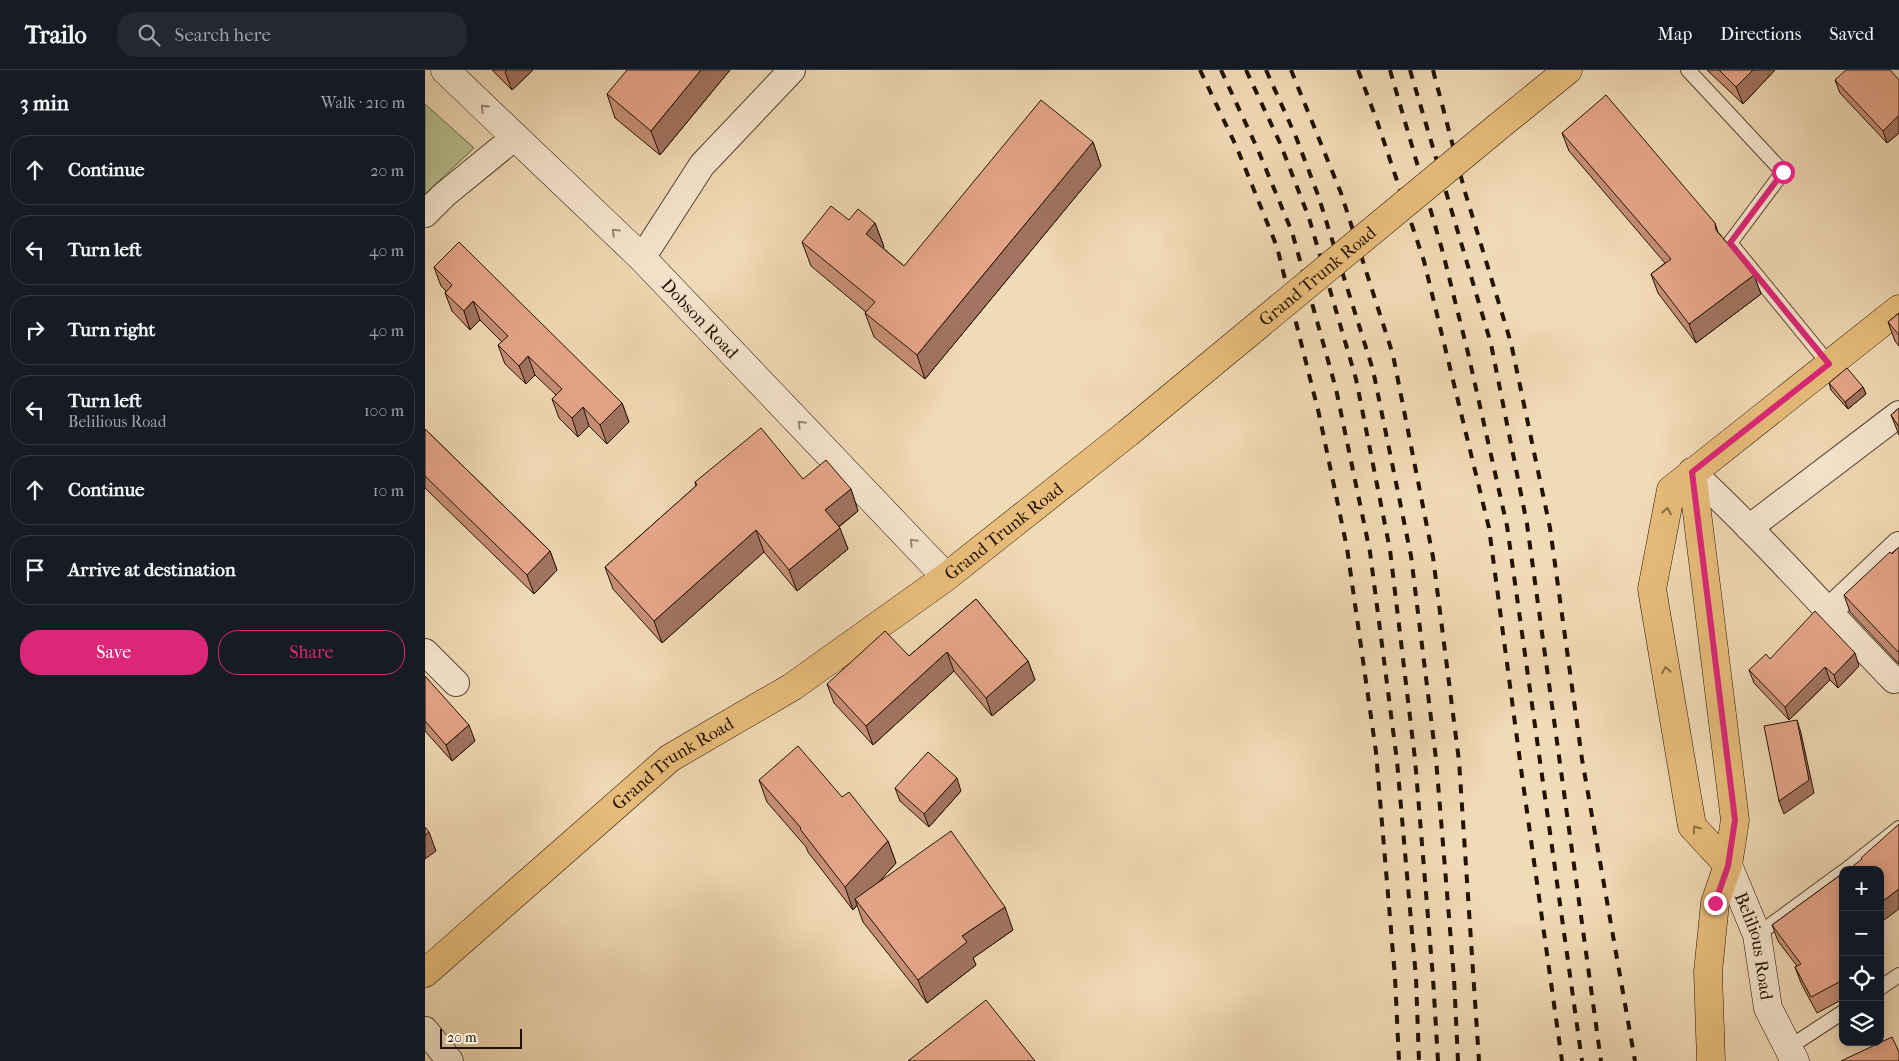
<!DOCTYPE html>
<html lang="en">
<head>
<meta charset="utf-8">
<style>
	:root { --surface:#171b24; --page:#242831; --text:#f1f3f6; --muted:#9ea1a6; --line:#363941; --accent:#db2777 }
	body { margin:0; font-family:"IM FELL French Canon",serif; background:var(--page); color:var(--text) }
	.controls { position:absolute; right:15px; bottom:15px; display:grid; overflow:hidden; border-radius:10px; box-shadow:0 2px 12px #0003 }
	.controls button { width:45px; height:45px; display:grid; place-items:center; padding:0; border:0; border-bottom:1px solid var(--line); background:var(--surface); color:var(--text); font:25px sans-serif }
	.scale { position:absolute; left:15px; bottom:12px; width:82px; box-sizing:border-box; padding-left:5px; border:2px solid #211204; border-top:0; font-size:14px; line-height:18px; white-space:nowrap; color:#211204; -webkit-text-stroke:4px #f6e7d0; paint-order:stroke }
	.stop { position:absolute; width:15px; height:15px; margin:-11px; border:4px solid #db2777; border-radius:50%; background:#fff }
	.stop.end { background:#db2777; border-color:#fff; box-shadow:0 1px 5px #0008 }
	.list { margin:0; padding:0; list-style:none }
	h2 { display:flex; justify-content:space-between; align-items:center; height:65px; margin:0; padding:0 20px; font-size:21px }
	h2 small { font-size:16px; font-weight:400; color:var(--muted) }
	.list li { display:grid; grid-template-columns:32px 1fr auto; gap:15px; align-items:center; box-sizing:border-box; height:70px; margin:0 10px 10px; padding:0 10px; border:1px solid var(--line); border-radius:20px }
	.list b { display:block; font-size:19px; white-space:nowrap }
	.list p { margin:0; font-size:16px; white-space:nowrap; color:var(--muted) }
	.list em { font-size:16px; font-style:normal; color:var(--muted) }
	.actions { display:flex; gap:10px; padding:15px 20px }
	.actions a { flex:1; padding:11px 0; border:1px solid var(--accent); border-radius:20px; text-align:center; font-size:18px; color:var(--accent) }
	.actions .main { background:var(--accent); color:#fff }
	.icon { flex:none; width:28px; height:28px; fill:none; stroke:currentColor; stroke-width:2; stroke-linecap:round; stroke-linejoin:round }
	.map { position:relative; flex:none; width:1474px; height:991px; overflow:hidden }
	header { display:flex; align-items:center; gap:30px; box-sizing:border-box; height:70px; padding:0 25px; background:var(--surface); border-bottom:1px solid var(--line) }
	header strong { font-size:24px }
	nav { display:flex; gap:28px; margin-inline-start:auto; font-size:18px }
	.search { width:350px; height:45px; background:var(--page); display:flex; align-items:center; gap:12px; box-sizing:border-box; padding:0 18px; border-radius:20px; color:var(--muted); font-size:19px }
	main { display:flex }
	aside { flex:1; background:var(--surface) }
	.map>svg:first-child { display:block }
</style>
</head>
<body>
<header>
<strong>Trailo</strong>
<div class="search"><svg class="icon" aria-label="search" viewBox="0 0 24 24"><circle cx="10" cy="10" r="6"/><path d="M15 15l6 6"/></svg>Search here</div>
<nav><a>Map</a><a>Directions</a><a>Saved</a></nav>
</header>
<main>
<aside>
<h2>3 min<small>Walk · 210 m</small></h2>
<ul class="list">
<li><svg class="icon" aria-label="ahead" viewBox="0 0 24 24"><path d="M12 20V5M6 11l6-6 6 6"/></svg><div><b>Continue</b></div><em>20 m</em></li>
<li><svg class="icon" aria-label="left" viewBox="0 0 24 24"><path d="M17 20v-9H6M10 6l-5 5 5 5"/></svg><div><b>Turn left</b></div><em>40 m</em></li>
<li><svg class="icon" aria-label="right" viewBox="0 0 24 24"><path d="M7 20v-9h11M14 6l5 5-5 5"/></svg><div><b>Turn right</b></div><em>40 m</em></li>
<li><svg class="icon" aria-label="left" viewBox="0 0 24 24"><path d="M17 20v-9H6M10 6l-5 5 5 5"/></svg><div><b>Turn left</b><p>Belilious Road</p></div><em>100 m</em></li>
<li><svg class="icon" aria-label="ahead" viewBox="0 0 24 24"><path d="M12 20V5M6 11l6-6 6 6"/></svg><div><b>Continue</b></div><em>10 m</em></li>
<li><svg class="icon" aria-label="arrive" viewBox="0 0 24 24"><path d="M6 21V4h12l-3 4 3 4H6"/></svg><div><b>Arrive at destination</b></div></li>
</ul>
<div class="actions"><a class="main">Save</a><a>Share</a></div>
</aside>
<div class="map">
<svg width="1474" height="991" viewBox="0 0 1474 991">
	<rect width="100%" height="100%" fill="#f1dab6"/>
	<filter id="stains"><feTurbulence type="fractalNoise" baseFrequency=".004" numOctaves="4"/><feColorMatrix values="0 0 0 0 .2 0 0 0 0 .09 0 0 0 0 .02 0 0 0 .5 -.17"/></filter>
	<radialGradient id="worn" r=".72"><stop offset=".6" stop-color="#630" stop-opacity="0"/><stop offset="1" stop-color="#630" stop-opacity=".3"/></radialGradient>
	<path fill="#b7c090" stroke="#6c694a" d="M0,34L49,78L0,124Z"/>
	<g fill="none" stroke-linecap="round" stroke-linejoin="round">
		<g stroke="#554430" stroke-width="16">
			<g id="lane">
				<path d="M1263,0L1358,102L1305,173L1404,294"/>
				<path d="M1421,800L1474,758"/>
				<path d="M1332,865L1418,802"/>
				<path d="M1455,918L1474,905"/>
				<path d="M1363,978L1418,942"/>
			</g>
		</g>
		<g stroke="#554430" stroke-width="28">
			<g id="street">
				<path d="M0,144L19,125L90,67"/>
				<path d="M217,188L277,95L367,0"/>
				<path d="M1267,402C1338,468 1402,541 1469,610"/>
				<path d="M1324,458L1474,344"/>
				<path d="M1403,542L1474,475"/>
				<path d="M0,582L31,613"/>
				<path d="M0,960L25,991"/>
			</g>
		</g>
		<g stroke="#211204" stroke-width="29">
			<g id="secondary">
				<path id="s1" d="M20,0L217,188L521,507"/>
				<path id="s2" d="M1303,795L1332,865L1343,938L1370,991"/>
			</g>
		</g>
		<g stroke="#211204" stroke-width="29">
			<g id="primary">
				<path d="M1074,56L1143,0"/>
				<path d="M1267,402L1310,750L1303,795L1290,833L1283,902L1286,991"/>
				<path d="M1303,795L1267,756L1227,519L1246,420L1474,239"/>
				<path id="s3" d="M0,903L245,688L367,617L521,507L703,363"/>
			</g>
		</g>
		<use href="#lane" stroke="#f6e7d0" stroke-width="14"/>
		<use href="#street" stroke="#f6e7d0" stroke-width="26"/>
		<use href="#secondary" stroke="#f6e7d0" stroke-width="28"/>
		<use href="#primary" stroke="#e8bd7b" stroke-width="28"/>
		<g stroke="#211204" stroke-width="4" stroke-dasharray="9 9" stroke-linecap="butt">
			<path d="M775,0L812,78L852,177L894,344L922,478L951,682L970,907L974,991"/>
			<path d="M796,0L833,80L867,162L911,319L945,482L972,691L991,908L994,991"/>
			<path d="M821,0L855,73L884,148L931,309L965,480L990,689L1008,908L1013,991"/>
			<path d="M841,0L871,67L893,125L948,300L986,486L1011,689L1029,908L1033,991"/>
			<path d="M866,0L916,123L968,285L1008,487L1034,691L1054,991"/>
			<path d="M933,0L952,51L999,191L1064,458L1097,706L1137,991"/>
			<path d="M965,0L1018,183L1043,283L1082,456L1157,991"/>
			<path d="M985,0L1066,274L1102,454L1176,991"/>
			<path d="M1008,0L1040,122L1086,273L1125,458L1157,689L1210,991"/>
		</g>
		<g stroke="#211204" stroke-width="29" stroke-linecap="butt">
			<g id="primary-bridge">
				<path id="s4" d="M703,363L1074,56"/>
			</g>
		</g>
		<use href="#primary-bridge" stroke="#e8bd7b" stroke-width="28"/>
	</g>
	<g fill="#c78f77" stroke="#211204">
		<path d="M67,0H108L87,20Z"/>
		<path d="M305,0L235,85L190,48L182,24Z"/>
		<path d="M1282,0H1350L1318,34Z"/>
		<path d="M1410,10H1474V63L1462,73L1415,23Z"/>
		<path d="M1137,63L1290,153L1293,162L1329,205L1336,224L1271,273L1233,223L1226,204L1240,193L1144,81Z"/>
		<path d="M668,72L676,96L500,309L449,267L440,243L441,242L386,196L377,172L424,150L450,153L459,177L458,178L479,196Z"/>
		<path d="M9,197L197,333L204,352L182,374L164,356L153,367L134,348L127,329L131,325L110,305L101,314L80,294L73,275L77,272L55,250L45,260L27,241L20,223L21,221L16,216Z"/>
		<path d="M1474,243V276L1470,271L1463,252Z"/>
		<path d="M1404,313L1438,317L1441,324L1423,339L1406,320Z"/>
		<path d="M1474,338V365L1466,345Z"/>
		<path d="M0,359L125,481L132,500L109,524L0,418Z"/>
		<path d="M378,409L426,419L433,441L414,457L423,479L372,521L339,482L237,573L188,519L180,497L271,416L270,412Z"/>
		<path d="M1474,477V594L1425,542L1419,525Z"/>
		<path d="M551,529L603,591L610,610L567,646L529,601L448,675L409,633L402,614L484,586Z"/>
		<path d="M1345,589L1434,596L1413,618L1405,610L1364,650L1329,613L1324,600Z"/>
		<path d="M0,606L50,671L27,691L0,661Z"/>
		<path d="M334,710L417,727L463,771L471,793L453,813L588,860L548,888L551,895L502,933L438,852L432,835L428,840L383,782L381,777L342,732Z"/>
		<path d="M470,718L536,721L504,757L475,731Z"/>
		<path d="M1418,803V929L1392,943L1376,913L1370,897L1372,896L1353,871L1347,855Z"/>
	</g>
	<g fill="#a27461" stroke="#211204">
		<path d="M82,0H108L87,20L80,2Z"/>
		<path d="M276,0H305L235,85L226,61Z"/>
		<path d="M1328,0H1350L1318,34L1311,17Z"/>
		<path d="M1474,45V63L1462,73L1458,61Z"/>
		<path d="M668,72L676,96L500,309L492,285Z"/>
		<path d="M450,153L459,177L450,189L441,164Z"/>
		<path d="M1329,205L1336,224L1271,273L1264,254Z"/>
		<path d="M48,231L55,250L45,260L39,241Z"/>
		<path d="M103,286L110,305L101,314L94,296Z"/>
		<path d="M1438,317L1441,324L1423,339L1420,332Z"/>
		<path d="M197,333L204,352L182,374L175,355Z"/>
		<path d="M158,337L164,356L153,367L147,348Z"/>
		<path d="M426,419L433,441L408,461L400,440Z"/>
		<path d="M415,458L423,479L372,521L364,500Z"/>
		<path d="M331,460L339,482L237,573L229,551Z"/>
		<path d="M125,481L132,500L109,524L102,505Z"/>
		<path d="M522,582L529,601L448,675L441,656Z"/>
		<path d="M1430,583L1434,596L1413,618L1409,605Z"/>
		<path d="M603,591L610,610L567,646L561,628Z"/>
		<path d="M1400,597L1405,610L1364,650L1360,637Z"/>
		<path d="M1372,650L1376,663L1389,723L1359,744L1354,731Z"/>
		<path d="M44,655L50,671L27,691L21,675Z"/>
		<path d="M532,708L536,721L504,757L499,744Z"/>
		<path d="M4,762L11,781L0,789V765Z"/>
		<path d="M463,771L471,793L434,834L430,829L432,835L428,840L420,817Z"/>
		<path d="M1474,819V839L1455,853V833Z"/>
		<path d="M580,837L588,860L548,888L551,895L502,933L493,910L537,866Z"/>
	</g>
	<g fill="#e7a68a" stroke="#211204">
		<path d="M202,0H276L226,61L182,24Z"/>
		<path d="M1294,0H1328L1311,17Z"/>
		<path d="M1421,0H1465L1474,10V45L1458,61L1410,10Z"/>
		<path d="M1181,25L1290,153L1291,160L1329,205L1264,254L1226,204L1246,189L1137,63Z"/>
		<path d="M616,30L668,72L492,285L440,243L450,232L377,172L406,136L424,150L433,139L450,153L441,164L479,196Z"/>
		<path d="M34,172L197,333L175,355L158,337L147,348L127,329L137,319L103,286L94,296L73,275L83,266L48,231L39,241L20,223L27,215L9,197Z"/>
		<path d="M1474,243V265L1463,252Z"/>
		<path d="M1422,298L1438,317L1420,332L1404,313Z"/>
		<path d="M1474,338V357L1466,345Z"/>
		<path d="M336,358L378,409L401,390L426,419L400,440L415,458L364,500L331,460L229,551L180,497L272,415L270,412Z"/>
		<path d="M0,359L125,481L102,505L0,406Z"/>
		<path d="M1474,477V581L1473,582L1419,525L1465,482L1467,484Z"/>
		<path d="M551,529L603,591L561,628L522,582L441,656L402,614L460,561L484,586Z"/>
		<path d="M1390,541L1430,583L1409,605L1400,597L1360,637L1324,600L1341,584L1345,589Z"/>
		<path d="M0,606L44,655L21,675L0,651Z"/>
		<path d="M1372,650L1384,710L1354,731L1339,656Z"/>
		<path d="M373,676L417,727L424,722L463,771L420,817L375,759L376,758L334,710Z"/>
		<path d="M503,682L532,708L499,744L470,718Z"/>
		<path d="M1474,754V819L1455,833V800H1423L1437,789L1436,788Z"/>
		<path d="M0,757L4,762L0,765Z"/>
		<path d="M526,761L580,837L537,866L542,872L493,910L430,829Z"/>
		<path d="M1418,803V910L1386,927L1370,897L1376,894L1347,855Z"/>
		<path d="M561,930L610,991H483Z"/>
		<path d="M1467,967L1474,982V991H1416Z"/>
	</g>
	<defs><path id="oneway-chevron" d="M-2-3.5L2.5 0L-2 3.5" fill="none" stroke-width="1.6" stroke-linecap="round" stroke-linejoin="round" transform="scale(1.25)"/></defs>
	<g stroke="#968774">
		<use href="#oneway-chevron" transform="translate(59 38) rotate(-136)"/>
		<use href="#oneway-chevron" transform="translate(190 162) rotate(-136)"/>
		<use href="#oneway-chevron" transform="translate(376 354) rotate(-134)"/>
		<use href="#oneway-chevron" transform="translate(488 472) rotate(-134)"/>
	</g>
	<g stroke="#8e7045">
		<use href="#oneway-chevron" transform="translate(1242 441) rotate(-79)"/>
		<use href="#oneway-chevron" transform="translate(1241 600) rotate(-100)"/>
		<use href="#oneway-chevron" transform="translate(1271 759) rotate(-125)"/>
	</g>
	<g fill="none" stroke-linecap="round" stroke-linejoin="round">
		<path stroke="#db2777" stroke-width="6" d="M1290,833L1303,796L1310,750L1267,402L1404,294L1305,173L1358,102"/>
	</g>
	<g text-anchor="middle" stroke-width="4" stroke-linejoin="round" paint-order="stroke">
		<g font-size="18" fill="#211204" stroke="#f6e7d0">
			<text dy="6" stroke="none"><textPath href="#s4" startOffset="246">Grand Trunk Road</textPath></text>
			<text dy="6" stroke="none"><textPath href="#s1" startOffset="356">Dobson Road</textPath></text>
			<text dy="6" stroke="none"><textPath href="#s3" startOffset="730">Grand Trunk Road</textPath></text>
			<text dy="6" stroke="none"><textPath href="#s3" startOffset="325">Grand Trunk Road</textPath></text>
			<text dy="6" stroke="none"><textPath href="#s2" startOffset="86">Belilious Road</textPath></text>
		</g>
	</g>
	<rect width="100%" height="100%" filter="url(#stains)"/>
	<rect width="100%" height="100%" fill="url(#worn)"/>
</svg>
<div class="controls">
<button>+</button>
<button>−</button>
<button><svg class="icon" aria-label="locate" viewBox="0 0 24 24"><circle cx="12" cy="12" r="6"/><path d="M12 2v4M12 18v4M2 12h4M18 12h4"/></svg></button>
<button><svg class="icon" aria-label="layers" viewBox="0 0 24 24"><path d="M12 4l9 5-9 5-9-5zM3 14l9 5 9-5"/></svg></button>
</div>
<div class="scale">20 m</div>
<div class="stop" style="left:1358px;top:102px"></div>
<div class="stop end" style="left:1290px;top:833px"></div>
</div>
</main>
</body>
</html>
